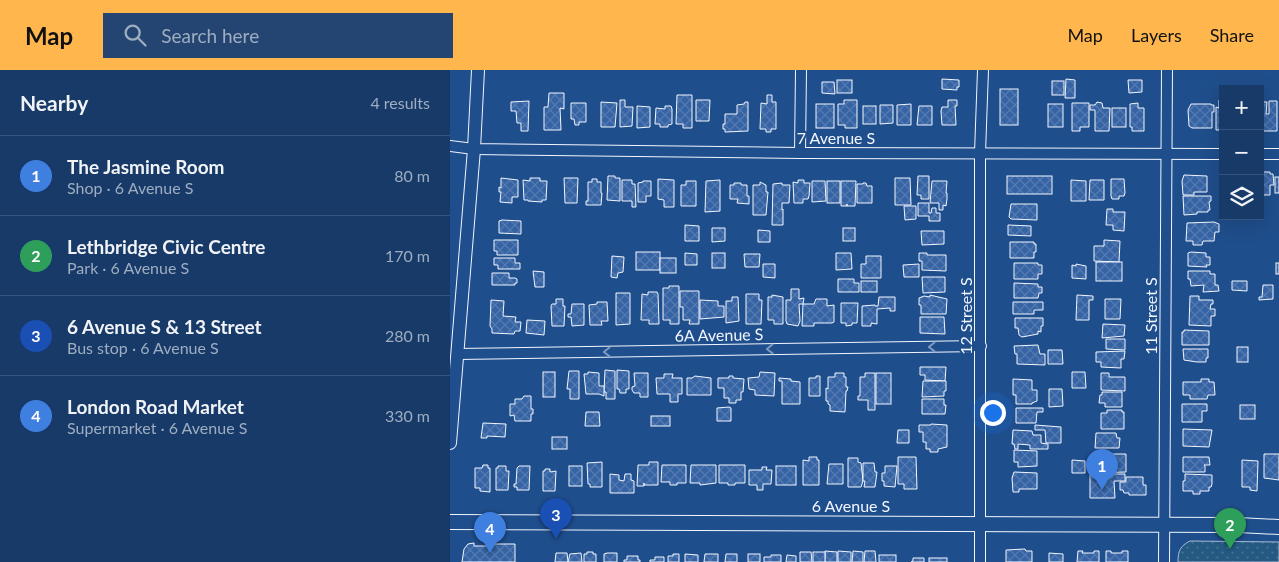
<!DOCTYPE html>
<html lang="en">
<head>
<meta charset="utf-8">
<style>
	:root { --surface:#173a69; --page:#244571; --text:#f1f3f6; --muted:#9eadc0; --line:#36547d; --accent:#ffb74d }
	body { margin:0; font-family:Lato,sans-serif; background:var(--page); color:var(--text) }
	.controls { position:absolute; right:15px; top:15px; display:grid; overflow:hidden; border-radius:0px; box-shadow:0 5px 20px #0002 }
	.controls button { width:45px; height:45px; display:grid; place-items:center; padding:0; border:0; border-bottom:1px solid var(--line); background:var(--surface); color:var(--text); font:25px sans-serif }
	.you { position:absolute; left:542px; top:342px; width:18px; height:18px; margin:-12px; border:4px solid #fff; border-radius:50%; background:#1a73e8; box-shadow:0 0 0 8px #1a73e833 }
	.badge { display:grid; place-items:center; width:32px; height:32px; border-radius:50%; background:var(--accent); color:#fff; font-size:16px; font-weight:700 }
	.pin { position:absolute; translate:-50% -41px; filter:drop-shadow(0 1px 2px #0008) }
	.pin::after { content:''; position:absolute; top:26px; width:18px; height:15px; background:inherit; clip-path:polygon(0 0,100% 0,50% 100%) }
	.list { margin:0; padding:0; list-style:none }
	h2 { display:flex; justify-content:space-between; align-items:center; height:65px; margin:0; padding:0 20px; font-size:21px }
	h2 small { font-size:16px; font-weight:400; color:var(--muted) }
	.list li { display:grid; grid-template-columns:32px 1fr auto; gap:15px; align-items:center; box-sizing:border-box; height:80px; padding:0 20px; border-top:1px solid var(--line) }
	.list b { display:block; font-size:19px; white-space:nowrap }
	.list p { margin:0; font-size:16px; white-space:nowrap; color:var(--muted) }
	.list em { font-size:16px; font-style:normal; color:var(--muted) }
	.icon { flex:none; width:28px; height:28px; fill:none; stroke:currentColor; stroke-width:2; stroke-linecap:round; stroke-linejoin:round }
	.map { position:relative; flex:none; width:829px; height:492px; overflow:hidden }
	header { display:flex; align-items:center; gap:30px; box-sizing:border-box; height:70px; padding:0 25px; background:var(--accent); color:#111 }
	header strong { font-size:24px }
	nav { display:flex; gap:28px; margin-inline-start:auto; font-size:18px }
	.search { width:350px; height:45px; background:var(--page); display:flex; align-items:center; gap:12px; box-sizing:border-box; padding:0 18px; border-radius:0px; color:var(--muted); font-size:19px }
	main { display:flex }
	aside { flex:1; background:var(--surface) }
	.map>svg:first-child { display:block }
</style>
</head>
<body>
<header>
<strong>Map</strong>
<div class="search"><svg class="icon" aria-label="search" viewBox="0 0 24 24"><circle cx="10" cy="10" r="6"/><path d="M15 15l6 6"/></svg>Search here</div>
<nav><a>Map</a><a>Layers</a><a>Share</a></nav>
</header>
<main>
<aside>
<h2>Nearby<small>4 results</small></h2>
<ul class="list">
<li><span class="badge" style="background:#3f7fe0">1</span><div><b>The Jasmine Room</b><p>Shop · 6 Avenue S</p></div><em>80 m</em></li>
<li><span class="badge" style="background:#2e9e5b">2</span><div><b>Lethbridge Civic Centre</b><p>Park · 6 Avenue S</p></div><em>170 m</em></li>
<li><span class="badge" style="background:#1a4fb4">3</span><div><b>6 Avenue S &amp; 13 Street</b><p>Bus stop · 6 Avenue S</p></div><em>280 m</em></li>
<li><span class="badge" style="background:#3f7fe0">4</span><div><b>London Road Market</b><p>Supermarket · 6 Avenue S</p></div><em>330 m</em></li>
</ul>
</aside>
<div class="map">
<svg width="829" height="492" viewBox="0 0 829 492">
	<defs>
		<pattern id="grass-dots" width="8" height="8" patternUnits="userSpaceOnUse" patternTransform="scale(1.25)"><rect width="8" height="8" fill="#245a82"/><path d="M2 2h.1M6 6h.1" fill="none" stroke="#447295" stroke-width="1.8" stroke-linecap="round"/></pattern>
		<pattern id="building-cross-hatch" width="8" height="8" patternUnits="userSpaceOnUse" patternTransform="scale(1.25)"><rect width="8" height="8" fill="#3563a3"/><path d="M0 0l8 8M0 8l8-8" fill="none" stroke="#537ab1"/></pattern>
	</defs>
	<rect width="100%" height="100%" fill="#1f4e8c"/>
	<path fill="url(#grass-dots)" stroke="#a8bbd7" d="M740,471L829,472V492H728C728,481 730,476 740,471Z"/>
	<g fill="url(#building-cross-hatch)" stroke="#f2f6ff">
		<path d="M492,9L509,10V17H507V20L492,19Z"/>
		<path d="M616,9L625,10V28H615Z"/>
		<rect x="387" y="10" width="15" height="13"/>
		<path d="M678,10H692V22L679,23Z"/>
		<rect x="602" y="11" width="12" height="14"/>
		<path d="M372,12H384L385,24L372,23Z"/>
		<rect x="550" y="19" width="18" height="36"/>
		<path d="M99,23H114V39L110,38L111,60H94V37H98Z"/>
		<path d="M227,25H242V58H233V54H226Z"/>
		<path d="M317,25H322V32H326V59H321V62H316V59H310L311,33L317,34Z"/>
		<path d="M170,30H175V37H183L182,56L170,57Z"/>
		<path d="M246,30H260L259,51H246Z"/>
		<path d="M394,30H407V58H395V55H388V34H394Z"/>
		<path d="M498,30H507V36H505L506,55H492L491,41L492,37H498Z"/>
		<path d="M769,30H773V62H770V60H766V37L769,38Z"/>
		<path d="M79,31L78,61H71V53H67L66,41H61V32Z"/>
		<path d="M819,31H827V61H810V32H817L816,44H819Z"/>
		<path d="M151,32L167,33L165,57H151Z"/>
		<path d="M295,32H298V61L275,62V59H273V54H275V44H287V35L294,34Z"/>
		<path d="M647,32L652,33L653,38H660L659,61H645V40H640V35H645Z"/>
		<path d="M121,33H136V52H129V55H125L124,49H121Z"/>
		<path d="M622,33H639V57H630V61H622Z"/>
		<path d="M688,33V38H694V61H682V57H680V34Z"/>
		<rect x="366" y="34" width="18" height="24"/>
		<path d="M461,34V55H447V35Z"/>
		<rect x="598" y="34" width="15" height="23"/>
		<path d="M741,34H761V35H764V42H762V58H742L739,56L738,40Z"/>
		<path d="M430,35H443V53L430,54Z"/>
		<path d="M187,36L200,37V57L187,58Z"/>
		<path d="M215,36H221L222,39V54L218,55V57H210V54H205L206,38L215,39Z"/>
		<rect x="413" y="36" width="13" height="18"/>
		<path d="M469,36H482V55H467Z"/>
		<rect x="662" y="38" width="14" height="19"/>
		<path d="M810,102H820V104H823L824,115H820V125H810Z"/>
		<path d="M734,105L757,106V122H744V125H733L732,111Z"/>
		<path d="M158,106H165V108H170V131L157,130Z"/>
		<path d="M468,106H479V129H471V125H467Z"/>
		<rect x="557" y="106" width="45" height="18"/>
		<rect x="825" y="107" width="4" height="16"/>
		<path d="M51,108L68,110V127H62V133L50,132L51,122H49V117L51,118Z"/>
		<path d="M80,108H90V111H97L96,130H92V132L78,131V130H74L73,110L80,111Z"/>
		<path d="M114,108H128L127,133H115Z"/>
		<path d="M445,108H460L461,135H445Z"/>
		<path d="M142,109H147V112H151V123H152L151,135H136V131H138V112H142Z"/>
		<path d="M208,109L224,110V137H214V130L208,129Z"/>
		<path d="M661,109H674L675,123L674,126H669V129H662L661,126Z"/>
		<path d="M172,110H182V114H185L186,137H182V131H172Z"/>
		<path d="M270,110V141L255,142L256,111Z"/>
		<path d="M348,110H354V113H360L359,126L358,129H353V133H344L343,112L348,113Z"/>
		<path d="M621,110L636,111V131H621Z"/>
		<path d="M640,110H654V130H639Z"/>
		<path d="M193,111H201V126H196V132H188V113L193,112Z"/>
		<path d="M236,111H246V136H231V115H236Z"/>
		<path d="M362,111H375L376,131L362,132Z"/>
		<rect x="377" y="111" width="13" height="22"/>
		<path d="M391,111H406L405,136H397V134V136H391Z"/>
		<path d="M482,111H497L496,123H497V129L496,136L493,135V140H489V133H480Z"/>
		<path d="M310,112L316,115V122H318L316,145H303V115H310Z"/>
		<path d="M284,113H291V115H297V126H299V134L287,133L288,129H280V115H284Z"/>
		<path d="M332,113V115H340L339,133H332V140L333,139V155H322L323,114Z"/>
		<path d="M413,113H416L417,116H422V133H407V114H413Z"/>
		<path d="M733,126H761V131L759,132L760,140H758V142H747V144L734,145Z"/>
		<path d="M468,133H479V143H481L482,138H486V143H490V151H479V146H468Z"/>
		<path d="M561,134H587V150L561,149L559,147Z"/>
		<path d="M454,136H466V149L455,150Z"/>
		<path d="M657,139H663V142H675L674,161L663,160V155H656Z"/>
		<path d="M52,150L71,151V164L49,163V151Z"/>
		<path d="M764,152L769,154V162H765L764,171H753L752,175H743V171H736L737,153Z"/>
		<path d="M235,155L249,156V171H235Z"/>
		<path d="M558,155L581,156V166L558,165Z"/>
		<path d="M262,158H275V171L262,172Z"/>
		<rect x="393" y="158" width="12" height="13"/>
		<path d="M308,160L320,161V172H308Z"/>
		<path d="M471,161H494V174L472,175Z"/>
		<path d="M44,170H68V185H47V181H44Z"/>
		<path d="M654,170L670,171L669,192L644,191V176H654Z"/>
		<path d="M560,172H584V174H586V182H584V188H560Z"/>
		<rect x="186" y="182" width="24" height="18"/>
		<path d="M741,182L756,183V187H760V195H756L757,197L738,196V183Z"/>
		<path d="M235,183L247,184V195H235Z"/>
		<rect x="262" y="183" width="13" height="15"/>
		<path d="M386,183H401L402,199L386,200Z"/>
		<path d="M469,183H477V185H496V201L472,200V191H469Z"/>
		<path d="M294,184H310L309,197H295Z"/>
		<path d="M162,186L174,187L173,202L168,203L167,208L161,207Z"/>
		<path d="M416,186H431V208H411V194H416Z"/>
		<path d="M44,188H65V193H70V199H48V195H44Z"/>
		<rect x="210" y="188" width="16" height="15"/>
		<rect x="646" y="192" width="26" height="19"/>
		<path d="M564,193H588V195H592V204H588V209H564Z"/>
		<rect x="826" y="193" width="3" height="11"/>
		<path d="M313,194H325V208L313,207Z"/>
		<path d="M469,194V207H454L453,195Z"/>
		<path d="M626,194L636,196V209L622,208V195L626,196Z"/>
		<path d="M83,201L94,202V217H85Z"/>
		<path d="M738,201H760V204H765V215H768L769,221L753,222L754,215L741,216L740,209H738Z"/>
		<path d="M42,203H59V208H65L67,209V213H65V215H42Z"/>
		<path d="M472,207H495V222L473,223Z"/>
		<path d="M388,209H404V213H409V222H388Z"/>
		<rect x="411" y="211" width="16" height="11"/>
		<path d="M782,211H797V221L782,220Z"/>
		<path d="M564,213L588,214V217H592V223H589L588,228H564Z"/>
		<path d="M813,215H823V229L809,230V227H812Z"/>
		<path d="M219,216H229V254H220V250H213V218H219Z"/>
		<path d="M341,219H349V229L354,228L353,234H349L350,251L348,256L337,254L336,251V230H341Z"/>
		<path d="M230,221H249V254H239L240,250H233V237H230Z"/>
		<path d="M198,222H207L208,224L209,254H199V250H191L192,224L198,225Z"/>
		<path d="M166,223H180V254L166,255Z"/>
		<path d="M296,224H309V230H312L311,254H296Z"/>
		<path d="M322,225L333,227V254H324V250H318V227H322Z"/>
		<path d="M480,225L497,229L496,244H471V235H469V228L474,226L480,227Z"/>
		<path d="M627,225L643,226V230H639V250H626Z"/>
		<path d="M740,226H749V230H763V234H761L760,239H765V246H761V256L739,255Z"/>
		<path d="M282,227H288L289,251L276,253V231H282Z"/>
		<path d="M429,227H445V241H440V238L427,239V254L421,253V256H412V236L425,235V236H428Z"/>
		<path d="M106,229H113V236H115L114,256H102L101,236L102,234H106Z"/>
		<path d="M366,229H377V236L384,235V252L382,253H364V256H352L353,234H364Z"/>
		<path d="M655,229H671L670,249H655Z"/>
		<path d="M41,230L54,231L53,246L66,247L65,252H71L70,261H65L64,264L42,263V259L40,256Z"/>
		<path d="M250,230L268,231V236H274V247L250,249Z"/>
		<path d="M147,232H157L158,251H151L152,255H140L139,235L147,234Z"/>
		<path d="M563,232H593V240H584V244H563Z"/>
		<path d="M391,233H408L407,253H402V255L396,256V253H391Z"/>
		<path d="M122,234H134V255L122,256L121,247H118V244H121Z"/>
		<path d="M470,247H494L495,264L470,263Z"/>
		<path d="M565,248H593V256H591V262L588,261V264L572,267L569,265L568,258H565Z"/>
		<path d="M77,250L95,251L94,265L76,263Z"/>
		<path d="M653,254L675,255L674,266L652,268Z"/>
		<path d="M734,260L759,261V275H732V262H734Z"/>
		<path d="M656,269H675V280L656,279Z"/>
		<path d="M588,275L590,284H595V295L567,294V284H565L564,276Z"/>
		<rect x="787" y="277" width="11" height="15"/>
		<path d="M733,279H758V288H756V292H747L734,290Z"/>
		<path d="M598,280H612L613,294H598Z"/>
		<path d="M675,281L674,289H671V298L651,297V292H646V282Z"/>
		<path d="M470,297H496L495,311L475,310V305H470Z"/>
		<path d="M155,300L165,301V329H156V322H154Z"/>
		<path d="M167,300L179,301V319H176V323H170L169,319H167Z"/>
		<path d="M119,301H129V329H120V319H117Z"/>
		<rect x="93" y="302" width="12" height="25"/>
		<path d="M138,302L149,303V316H154V326L149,324H136L134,304H138Z"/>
		<path d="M310,302L325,303L324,326L305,325V320L299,319L298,308L309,307Z"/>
		<path d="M622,302H635L636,318H622Z"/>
		<path d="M184,303H198V327H190V323H184L182,320V317L185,316Z"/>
		<path d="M385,303H394V307H396V317H398L397,321H396L395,342L380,341V335L378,334V331H376V318L378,319V307H385Z"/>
		<path d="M415,303H425V340H418V330H408V326H410V307H415Z"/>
		<rect x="426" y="303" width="15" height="31"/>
		<path d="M651,303H659V307H675V321L651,320Z"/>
		<path d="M214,304H223L222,308H232V324H228V332H220V324H207L206,308H214Z"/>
		<path d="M245,306L261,308V325H237V308H242Z"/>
		<path d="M279,306H283V308L294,309L293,322H291V330H286V333H279V328H274V318H268V308H279Z"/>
		<path d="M366,306H370V326H359V308H366Z"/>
		<path d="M329,308L341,309V311L350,312V334H332V311H329Z"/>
		<path d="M563,309L582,310V320H587V331L582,333V334H566V325H563Z"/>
		<path d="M751,309H759V312H764L765,325H758L757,329H740V325H733V312H751Z"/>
		<path d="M473,311H496V321H494V326L472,327Z"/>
		<path d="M599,319H612L613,336L599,337Z"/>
		<path d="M652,322H672V337H655V333H649L650,325H652Z"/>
		<path d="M74,326H81V339H83V344H81V351H65L64,345L60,346V334H65V329H72Z"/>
		<path d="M472,329H494V335H496L495,344H472Z"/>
		<path d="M732,334H757V341H752V352H732Z"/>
		<rect x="790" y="335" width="15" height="14"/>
		<path d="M279,337L281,338V351H267V338Z"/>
		<path d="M566,338H593V342H587L586,353H566Z"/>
		<path d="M657,340H672V342H674V359H651V343H657Z"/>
		<path d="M136,342H149L150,356H135Z"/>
		<rect x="201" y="346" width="19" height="10"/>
		<path d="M33,353L56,354L55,367L37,366V368H31Z"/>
		<path d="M481,354L497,355V377L488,379V382H480V379H476V372H473V362H469V355H481Z"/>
		<path d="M585,355L611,357V373H596L595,360H585Z"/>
		<path d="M733,359L762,360L759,377L733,376Z"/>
		<path d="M448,360H459V373H447Z"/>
		<path d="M563,360L582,361L583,365H591V373L598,374V379H580V375L568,374V379H565L564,374H562Z"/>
		<path d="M646,363H666L667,368H670L669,378H645Z"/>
		<rect x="102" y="367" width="15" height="12"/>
		<path d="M564,380L587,381V396L568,397V392H564Z"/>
		<path d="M650,384H676V402L643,403V399H638V391H650Z"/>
		<path d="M814,384H829V410L814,408Z"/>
		<path d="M359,387H367V390H369V415H353V390L359,391Z"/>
		<path d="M448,387H466L467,419H454V414H448Z"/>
		<path d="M733,387H759L760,395H754L755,396V402H733Z"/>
		<path d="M398,388H408V392L411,393L413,411L411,417H398Z"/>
		<path d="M622,390L635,391V403H622Z"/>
		<path d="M792,390L808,391L807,421L800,420V417H792Z"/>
		<path d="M152,392V417H140V414H138L137,393Z"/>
		<path d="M199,392H208V415H194V413V416H187L188,395H199Z"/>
		<path d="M413,393H424L425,402H427L425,417H414L415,411H413Z"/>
		<path d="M379,394H393V414H377Z"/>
		<path d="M33,395H38V398H40V422L30,421V418H25V398H32Z"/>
		<path d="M212,395H236V413H227V415H220V412H211Z"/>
		<path d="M241,395H266V413L250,415V413H240Z"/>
		<path d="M269,395H295V413H285V415H278V413H269Z"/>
		<path d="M48,396H56V401H59L58,420H46V398H48Z"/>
		<path d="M69,396H80L79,420H67V417H64V414H66L67,398Z"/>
		<rect x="119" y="396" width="13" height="20"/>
		<rect x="326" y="396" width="20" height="19"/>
		<path d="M435,396H447L445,417L434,416V411H432V403H435Z"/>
		<path d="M312,397H317L316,400H322L321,414H313V420H307V415H299V400H312Z"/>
		<path d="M95,399H100V402L106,401L105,421H93V401H95Z"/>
		<path d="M564,402L587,403V419H569V422H563L562,408Z"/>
		<path d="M160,404L169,405V410L174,411L175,404H181V410L184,411V423H160Z"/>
		<path d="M640,404H675V411H664L665,428H640Z"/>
		<path d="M735,404L762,405V414L761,417H759V421H750V424H743V421H733V411H735Z"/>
		<path d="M676,407H693V415H696V425H679V423H674L673,420H670V412H676Z"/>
		<path d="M24,473V476H41L42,474H65V492H12L14,479L18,474Z"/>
		<path d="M575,479L576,481H582V492H556V480Z"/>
		<path d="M375,481L387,482V492H375Z"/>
		<path d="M388,481L401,482V492H388Z"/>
		<path d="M403,481L413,482V492H402Z"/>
		<path d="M415,481H425L426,492H414Z"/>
		<path d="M628,481H633L632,483H644V481H649V492H627Z"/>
		<path d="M656,481H661V483H672V481H678V492H656Z"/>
		<path d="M137,482H143V484H146V492H134V484H137Z"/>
		<path d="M350,482H361L362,492H350Z"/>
		<rect x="363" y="482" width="12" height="10"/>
		<path d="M106,483H117L118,492H105Z"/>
		<path d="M131,483L132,492H118L120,484Z"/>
		<path d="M157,483H167V492H154V484Z"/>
		<path d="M599,483L613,484V492H599Z"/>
		<path d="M223,484H229V492H218V486H223Z"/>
		<path d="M235,484L248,485V492H235Z"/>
		<path d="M255,484H268V492H254Z"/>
		<path d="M276,484H287V492H275Z"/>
		<rect x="298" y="484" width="12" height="8"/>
		<path d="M321,485H331V492H314V487H321Z"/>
		<path d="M337,485L346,486V492H336Z"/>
		<rect x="429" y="485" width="17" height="7"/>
		<path d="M177,486H188V490H190V492H174V490H177Z"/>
		<path d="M205,487H214V492H200V490H205Z"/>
		<path d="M463,488H474V492H461L463,491Z"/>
		<rect x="479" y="488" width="18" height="4"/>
	</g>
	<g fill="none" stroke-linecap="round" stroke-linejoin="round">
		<g stroke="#f2f6ff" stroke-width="12">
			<g id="minor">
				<path d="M0,76L24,79L350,83L773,84"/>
				<path d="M350,83L351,0"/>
				<path d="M810,84H829"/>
				<path d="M7,284L531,276"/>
				<path d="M530,492V83L533,0"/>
				<path d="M714,492L717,0"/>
			</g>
		</g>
		<g stroke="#f2f6ff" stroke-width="14">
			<path id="tertiary" d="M0,373L24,79L28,0"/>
		</g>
		<g stroke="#f2f6ff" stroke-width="16">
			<path id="secondary" d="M0,452L788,455L829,457"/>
		</g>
		<use href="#minor" stroke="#1f4e8c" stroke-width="10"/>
		<use href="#tertiary" stroke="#1f4e8c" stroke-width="12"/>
		<use href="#secondary" stroke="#1f4e8c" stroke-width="14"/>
	</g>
	<defs><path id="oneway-chevron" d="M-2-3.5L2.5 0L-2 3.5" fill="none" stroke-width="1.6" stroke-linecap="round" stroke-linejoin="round" transform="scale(1.25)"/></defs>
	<g stroke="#7e9ac0">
		<use href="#oneway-chevron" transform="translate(482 277) rotate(179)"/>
		<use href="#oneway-chevron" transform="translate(320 279) rotate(179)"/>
		<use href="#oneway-chevron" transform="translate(157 282) rotate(179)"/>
	</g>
	<g text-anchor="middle" stroke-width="4" stroke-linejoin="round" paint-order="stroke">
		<g font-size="16" fill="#f2f6ff" stroke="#1f4e8c">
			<text x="386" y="74">7 Avenue S</text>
			<text transform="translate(516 246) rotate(-90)" y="6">12 Street S</text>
			<text transform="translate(701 246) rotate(-90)" y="6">11 Street S</text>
			<text transform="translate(269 265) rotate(-1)" y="6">6A Avenue S</text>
			<text x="401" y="442">6 Avenue S</text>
		</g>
	</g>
</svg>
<div class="controls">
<button>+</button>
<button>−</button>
<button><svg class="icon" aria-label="layers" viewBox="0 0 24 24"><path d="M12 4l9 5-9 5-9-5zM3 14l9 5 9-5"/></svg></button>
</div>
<div class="you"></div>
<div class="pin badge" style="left:652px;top:420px;background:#3f7fe0">1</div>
<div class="pin badge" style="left:780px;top:479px;background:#2e9e5b">2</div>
<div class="pin badge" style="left:106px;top:469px;background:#1a4fb4">3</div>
<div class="pin badge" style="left:40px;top:483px;background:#3f7fe0">4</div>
</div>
</main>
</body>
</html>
